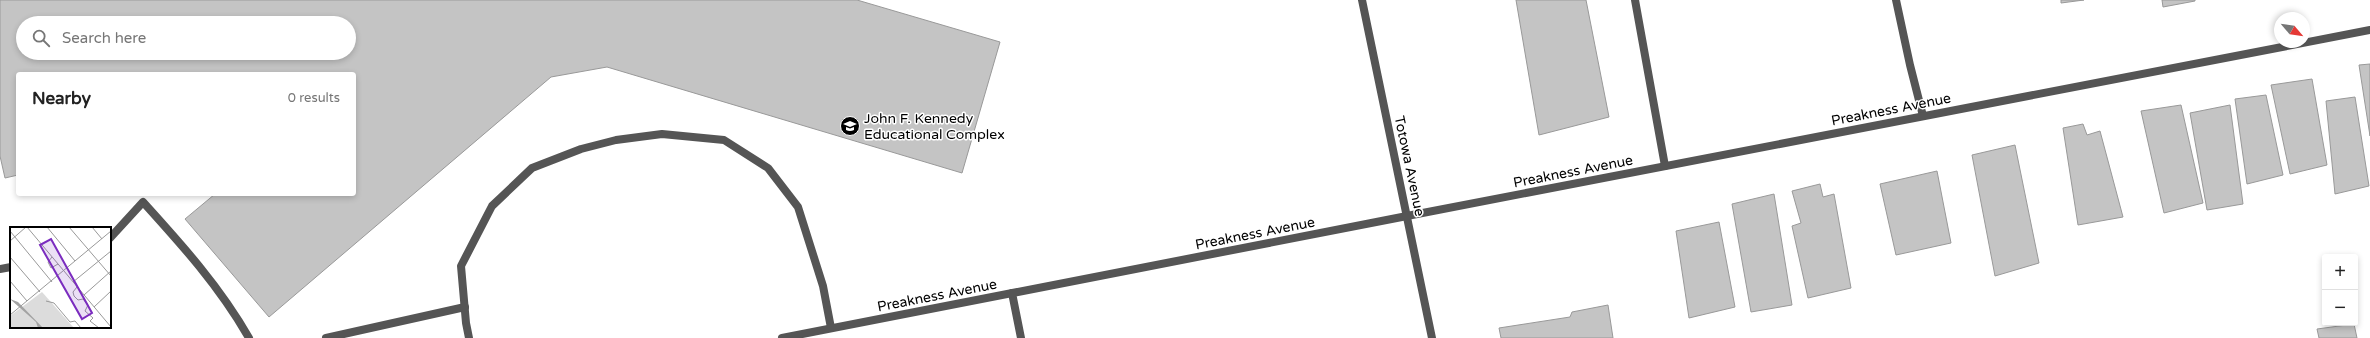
<!DOCTYPE html>
<html lang="en">
<head>
<meta charset="utf-8">
<style>
	:root { --surface:#fff; --page:#f6f6f6; --text:#222; --muted:#767676; --line:#e0e0e0 }
	body { margin:0; font-family:"Varela Round",sans-serif; background:var(--page); color:var(--text) }
	.controls { position:absolute; right:12px; bottom:12px; display:grid; overflow:hidden; border-radius:4px; box-shadow:0 2px 6px #0003 }
	.controls button { width:36px; height:36px; display:grid; place-items:center; padding:0; border:0; border-bottom:1px solid var(--line); background:var(--surface); color:var(--text); font:20px sans-serif }
	.compass { position:absolute; left:2274px; top:12px; width:36px; height:36px; border-radius:50%; background:var(--surface); box-shadow:0 2px 6px #0003; rotate:119deg }
	.list { margin:0; padding:0; list-style:none }
	h2 { display:flex; justify-content:space-between; align-items:center; height:52px; margin:0; padding:0 16px; font-size:17px }
	h2 small { font-size:13px; font-weight:400; color:var(--muted) }
	.icon { flex:none; width:22px; height:22px; fill:none; stroke:currentColor; stroke-width:2; stroke-linecap:round; stroke-linejoin:round }
	.map { position:relative; flex:none; width:2370px; height:338px; overflow:hidden }
	.search { position:absolute; background:var(--surface); box-shadow:0 2px 6px #0003; left:16px; top:16px; width:340px; height:44px; display:flex; align-items:center; gap:10px; box-sizing:border-box; padding:0 14px; border-radius:22px; color:var(--muted); font-size:15px }
	.panel { position:absolute; background:var(--surface); box-shadow:0 2px 6px #0003; left:16px; top:72px; width:340px; height:124px; border-radius:4px }
	.map>svg:first-child { display:block }
</style>
</head>
<body>
<div class="map">
<svg width="2370" height="338" viewBox="0 0 2370 338">
	<rect width="100%" height="100%" fill="#fff"/>
	<g fill="#c4c4c4" stroke="#999" fill-rule="evenodd">
		<path d="M0,0H857L1000,42L962,173L607,67L551,77L269,317L185,219L215,194H354V74H18V175L5,178L0,156ZM23,23H349V53H23Z"/>
		<path d="M1516,0H1586L1609,117L1539,135Z"/>
		<path d="M2061,0H2084L2061,3Z"/>
		<path d="M2162,0H2195V1L2163,7Z"/>
		<path d="M2370,64V136L2359,65Z"/>
		<path d="M2312,79L2327,165L2290,174L2271,85Z"/>
		<path d="M2266,95L2283,175L2247,184L2235,99Z"/>
		<path d="M2355,97L2369,186L2335,194L2326,101Z"/>
		<path d="M2181,105L2203,203L2164,213L2141,111Z"/>
		<path d="M2230,105L2243,204L2207,210L2190,113Z"/>
		<path d="M2083,124L2087,135L2100,131L2123,217L2078,225L2063,128Z"/>
		<path d="M2015,145L2039,263L1995,276L1972,155Z"/>
		<path d="M1937,171L1951,243L1896,255L1880,184Z"/>
		<path d="M1820,184L1823,197L1834,194L1851,288L1808,298L1792,226L1801,223L1792,191Z"/>
		<path d="M1774,194L1792,305L1751,312L1732,204Z"/>
		<path d="M1719,222L1735,307L1689,318L1676,231Z"/>
		<path d="M1608,305L1613,338H1501L1499,328L1570,317L1572,312Z"/>
		<path d="M2354,324L2357,338H2319L2317,329Z"/>
	</g>
	<g fill="none" stroke-linecap="round" stroke-linejoin="round">
		<g stroke="#555" stroke-width="8">
			<path d="M1635,0L1665,166"/>
			<path d="M1896,0L1910,65L1923,116"/>
			<path d="M110,238L143,202C182,245 220,287 249,338"/>
			<path d="M0,269L11,267"/>
			<path d="M326,338L465,307"/>
			<path d="M469,338L466,323L461,266L492,206L532,168L581,149L616,140L662,134L724,140L768,168L798,207L823,286L831,328"/>
		</g>
		<g stroke="#555" stroke-width="8">
			<path d="M1012,293L1021,338"/>
			<path d="M782,338L1407,216"/>
		</g>
		<g stroke="#555" stroke-width="8">
			<path d="M1362,0L1432,338"/>
			<path d="M1407,216L2370,30"/>
		</g>
	</g>
	<defs>
		<g id="school-disc" transform="scale(1)"><circle r="9.5" fill="#000" stroke="#fff"/><path d="M0-5L7-2L0 1L-7-2ZM-4 1L0 2.5L4 1V4Q0 6-4 4Z" fill="#fff"/></g>
	</defs>
	<g fill-rule="evenodd">
		<use href="#school-disc" x="850" y="126"/>
	</g>
	<g text-anchor="middle" stroke-width="3" stroke-linejoin="round" paint-order="stroke">
		<g font-size="14" fill="#000" stroke="#fff">
			<text transform="translate(1891 109) rotate(-11)" y="5">Preakness Avenue</text>
			<text transform="translate(1410 166) rotate(78)" y="5">Totowa Avenue</text>
			<text transform="translate(1573 171) rotate(-11)" y="5">Preakness Avenue</text>
			<text transform="translate(1255 233) rotate(-11)" y="5">Preakness Avenue</text>
			<text transform="translate(937 295) rotate(-11)" y="5">Preakness Avenue</text>
		</g>
		<g font-size="14" fill="#000" stroke="#fff" text-anchor="start">
			<text x="864" y="123">John F. Kennedy<tspan x="864" dy="16">Educational Complex</tspan></text>
		</g>
	</g>
	<g transform="translate(10 227)">
		<rect width="101" height="101" fill="#fff"/>
		<path d="M32,65L64,101H0V89Z" fill="#dcdcdc"/>
		<path d="M0,72L8,75L33,101H28L26,95Z" fill="#a3a3a3"/>
		<path fill="none" stroke="#999" stroke-width="1" d="M17,0L101,100M37,0L65,34M59,0L101,49M82,0L92,12M0,4L42,55M0,14L16,0M0,30L30,65M42,30L38,35L41,41L48,37M0,54L17,74M63,55L101,24M67,60L63,65L64,69L68,73L73,72M74,68L101,44M73,72L78,78L75,84L83,91L80,94L89,101M36,74L44,76L60,95L65,94L71,101M84,80L101,64M0,88L101,4"/>
		<path fill="#7b2cbf" fill-opacity="0.15" stroke="#7b2cbf" stroke-width="2" d="M41,12L82,86L72,92L30,18Z"/>
		<rect width="101" height="101" fill="none" stroke="#000" stroke-width="2"/>
	</g>
</svg>
<div class="controls">
<button>+</button>
<button>−</button>
</div>
<svg class="compass" viewBox="-18 -18 36 36"><path d="M0-13l5 13h-10z" fill="#e53935"/><path d="M0 13l5-13h-10z" fill="#767676"/></svg>
<div class="search"><svg class="icon" aria-label="search" viewBox="0 0 24 24"><circle cx="10" cy="10" r="6"/><path d="M15 15l6 6"/></svg>Search here</div>
<section class="panel">
<h2>Nearby<small>0 results</small></h2>
<ul class="list">
</ul>
</section>
</div>
</body>
</html>
